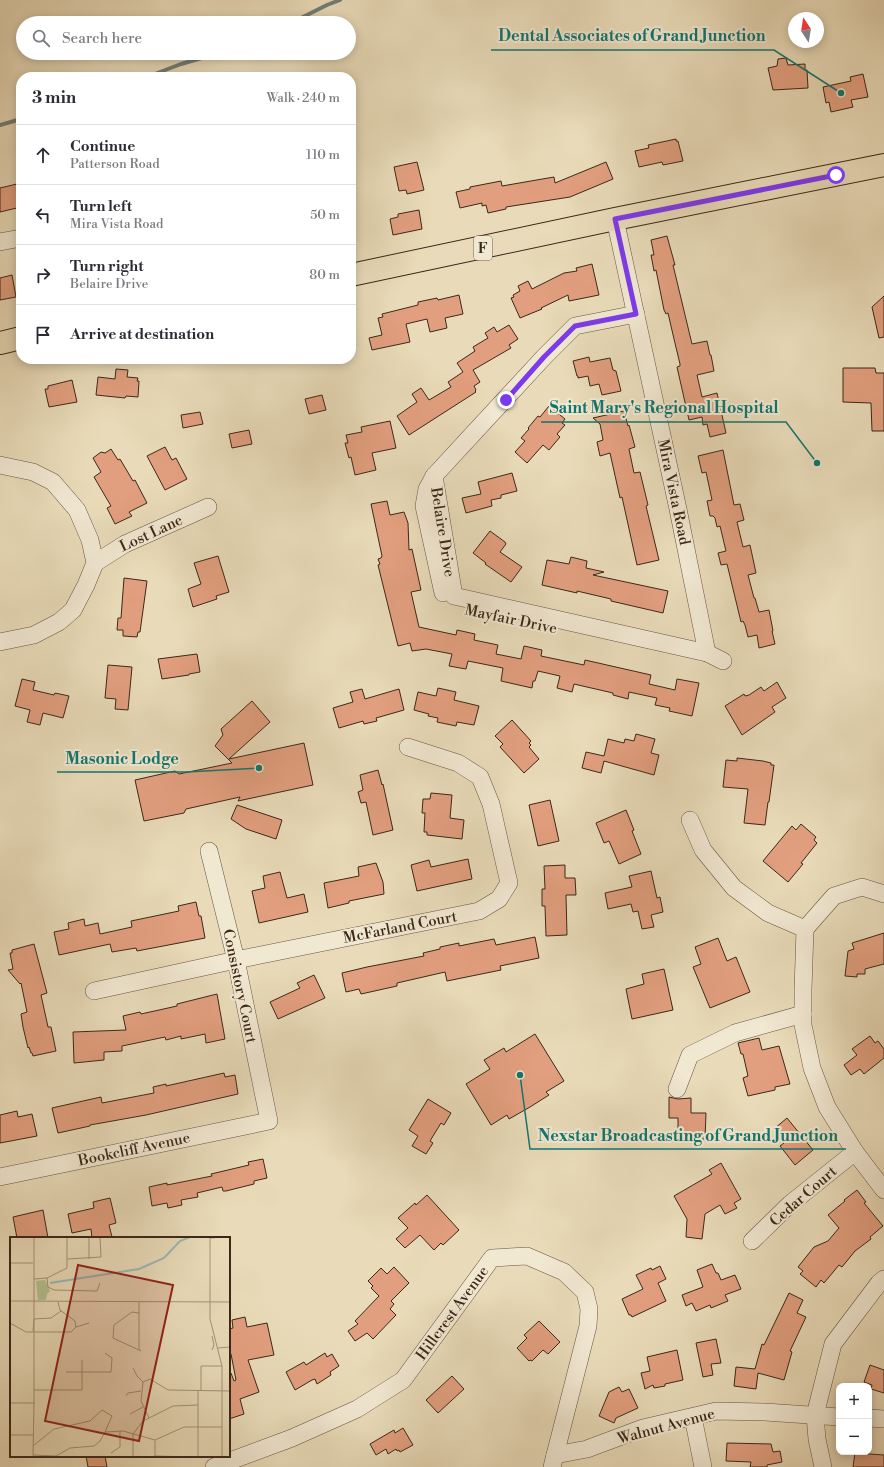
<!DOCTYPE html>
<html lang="en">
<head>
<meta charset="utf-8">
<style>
	:root { --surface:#fff; --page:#f2f2f3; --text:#2b2b33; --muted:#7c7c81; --line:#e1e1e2 }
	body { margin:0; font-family:"Libre Bodoni",serif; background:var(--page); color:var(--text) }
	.controls { position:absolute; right:12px; bottom:12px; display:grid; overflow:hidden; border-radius:8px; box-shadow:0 2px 10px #0003 }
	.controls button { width:36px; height:36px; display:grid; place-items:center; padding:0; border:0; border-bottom:1px solid var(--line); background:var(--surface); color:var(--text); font:20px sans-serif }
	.compass { position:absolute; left:788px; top:12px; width:36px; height:36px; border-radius:50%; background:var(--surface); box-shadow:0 2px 10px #0003; rotate:348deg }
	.stop { position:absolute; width:12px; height:12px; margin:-9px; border:3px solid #7c3aed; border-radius:50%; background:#fff }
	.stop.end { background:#7c3aed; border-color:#fff; box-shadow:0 1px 4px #0008 }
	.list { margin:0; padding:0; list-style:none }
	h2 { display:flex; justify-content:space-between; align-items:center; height:52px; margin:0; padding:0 16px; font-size:17px }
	h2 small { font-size:13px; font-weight:400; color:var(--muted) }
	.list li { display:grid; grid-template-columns:26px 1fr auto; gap:12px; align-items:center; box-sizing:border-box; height:60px; padding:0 16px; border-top:1px solid var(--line) }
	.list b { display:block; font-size:15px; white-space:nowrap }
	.list p { margin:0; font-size:13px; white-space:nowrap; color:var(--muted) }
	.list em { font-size:13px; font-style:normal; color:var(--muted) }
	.icon { flex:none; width:22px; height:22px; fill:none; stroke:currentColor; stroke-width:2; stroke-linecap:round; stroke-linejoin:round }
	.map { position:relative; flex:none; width:884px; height:1467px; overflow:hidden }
	.search { position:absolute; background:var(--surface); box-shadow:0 2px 10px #0003; left:16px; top:16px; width:340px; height:44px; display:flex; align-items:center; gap:10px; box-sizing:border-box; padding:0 14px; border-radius:22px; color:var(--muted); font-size:15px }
	.panel { position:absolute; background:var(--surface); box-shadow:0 2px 10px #0003; left:16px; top:72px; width:340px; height:292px; border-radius:16px }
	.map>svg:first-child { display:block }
</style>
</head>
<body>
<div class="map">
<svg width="884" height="1467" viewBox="0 0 884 1467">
	<rect width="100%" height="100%" fill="#e9dbb9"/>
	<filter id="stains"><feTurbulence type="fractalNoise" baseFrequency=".005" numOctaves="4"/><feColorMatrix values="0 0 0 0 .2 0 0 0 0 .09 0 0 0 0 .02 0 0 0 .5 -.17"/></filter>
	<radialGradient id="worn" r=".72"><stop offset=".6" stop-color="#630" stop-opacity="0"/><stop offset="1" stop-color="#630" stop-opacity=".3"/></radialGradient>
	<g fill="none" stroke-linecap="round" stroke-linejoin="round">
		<g stroke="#737f77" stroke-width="4">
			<path d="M291,23L327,5L340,0"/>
			<path d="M147,77L181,64L219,53"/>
			<path d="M0,125L21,119"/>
		</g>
	</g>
	<g fill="#e29f7f" stroke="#3b2818">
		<path d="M786,58L788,65L805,64V70H807L808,88L773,90L768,68L777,66L778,59Z"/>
		<path d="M863,74L868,97L851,100L853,107L831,112L829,102L826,103L823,87L851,81L850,77Z"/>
		<path d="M676,139V141H678L683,161L663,165L662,162L639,167L635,151L649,148L648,145Z"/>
		<path d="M417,162L424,190L407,194L406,190L399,191L394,167Z"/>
		<path d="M606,162L613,179L570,197L506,207V209L488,213L486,205L482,206V203L460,208L456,192L470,189V187L501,181L502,186L554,177L555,183Z"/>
		<path d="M21,183V207L0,212V188Z"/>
		<path d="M419,210L422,229L393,235L390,219L398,217V214Z"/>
		<path d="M667,236L675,265H673L692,344L707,341L710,355H711L714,371L697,375L702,397L717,393L726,433L710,437L707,424L703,425L702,417L689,420L677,367L680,366V364L674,339L668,313L666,314L664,310L656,270L654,271L651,255H654L651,240Z"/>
		<path d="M592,264L599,295L569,301L568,295L541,308L542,309L520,318L511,298L514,297L513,295L520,291L518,286L528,281L532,289L564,273L577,271L576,268Z"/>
		<path d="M12,275L16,297L0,300V278Z"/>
		<path d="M459,295L463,314L445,318L447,328L430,332L427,319L406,324L410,342L372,350L369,338L382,335L378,318L383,317L382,314L418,305V302L437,298L438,300Z"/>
		<path d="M884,296V337L879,338L872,307Z"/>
		<path d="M509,325L518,339L509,345L511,348L473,370L480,382L474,386L476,390L475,391L476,392L409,435L397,416L417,402L412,394L421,388L429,400L451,387L448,382L463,372L457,363L475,351L473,347L488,338L485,333L494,327L497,332Z"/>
		<path d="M589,357L590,362L610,358L613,370L616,371L621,391L602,395L599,384L590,386L588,376L578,378V376H577L573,361Z"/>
		<path d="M843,368H875L876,373H884V431H872L871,403L843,402Z"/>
		<path d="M116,369L128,370L127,377L138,378L137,381H139L138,397L126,396L125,398L96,395L98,377L115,379Z"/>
		<path d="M72,380L77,402L49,407L45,389H48V386Z"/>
		<path d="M322,395L326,410L309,414L305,399Z"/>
		<path d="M549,406L565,419L562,423L565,425L557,434L560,437L549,450L543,445L527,463L515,452L525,441L521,438L529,429L528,428L538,416L540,417Z"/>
		<path d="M624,411L628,426L629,425L635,447L629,449L634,473L640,472L648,505L646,506L659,560L637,565L622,497L620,498L610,453L600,456L597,442L603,440L600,424L593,418Z"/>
		<path d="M200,412L203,424L183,428L181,415Z"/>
		<path d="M390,421L396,448L372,453L376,470L355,475L351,457L349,458L345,443H348L346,435L362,432L361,427Z"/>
		<path d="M249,430L252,444L232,448L229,434Z"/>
		<path d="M165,447L172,460L176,458L187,479L165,490L147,456Z"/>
		<path d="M111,449L118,460L120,459L133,481L135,480L147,503L129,512L132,516L115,524L107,508L111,506L94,477L101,472L93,458L101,452L105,453Z"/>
		<path d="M723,450L734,505L740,504L744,520L737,522L743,547L750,545L756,573L748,575L754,598H755L759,612L769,610L773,631H772L775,644L759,648L757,635L748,637L745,625L743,621L741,622L727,564L721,565L718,553L726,551L720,526L717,527L715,518L713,516H710L707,501L712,500L706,472L702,473L698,456Z"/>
		<path d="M512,473L517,491L501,495V498L491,500L492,506L466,513L462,498L481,494L478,482Z"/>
		<path d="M387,501L390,515L404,512L408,523L409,550L412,549L421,590L411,592L419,627L456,635L457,630L475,634L474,640L498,645L496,654L521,659L524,646L542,650L541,656L584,665L585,660L651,675L649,684L675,690L677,679L699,683L692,716L669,711L670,708L655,705L657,698L629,692L628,699L613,695V693L574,684L572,692L557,688L560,676L538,671L535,681H533L532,688L501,681L503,668L468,661L466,669L449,666L452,654L426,649L412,651L410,643L398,646L378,565L380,564L378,559L381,558L382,556L371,504Z"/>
		<path d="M490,531L505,542L506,544L500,552L522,567L511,582L485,564L486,563L473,553Z"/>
		<path d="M218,556L229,592L216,596L217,599L193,607L188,589L201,584L194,563Z"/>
		<path d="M571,557L587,561L586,568L604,572L593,575L668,591L663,613L611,601V599L577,591V593L542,585L547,560L569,564Z"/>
		<path d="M124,578L147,581L140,632H138L137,637L123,636V630H117L118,618H121Z"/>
		<path d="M197,654L200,672L189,674V675L162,679L158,659Z"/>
		<path d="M108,665L132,667L128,710L115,709L116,699L105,698Z"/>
		<path d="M22,679L35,682L33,690L54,695L55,693L69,696L63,718L43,713L40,725L27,722L30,710L15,706Z"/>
		<path d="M777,682L786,698L772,707L775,712L742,735L725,706L744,694L745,696L749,695L761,687L764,691Z"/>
		<path d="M438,688L456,692L454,700L479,706L474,725L457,722L456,726L437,722L438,718L428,716L429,714L414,710L418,692L436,696Z"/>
		<path d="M362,689L365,699L399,689L404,710L376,718L377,721L364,724L363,721L339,728L333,708L353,702L350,692Z"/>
		<path d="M252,701L270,722L229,759L304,743L313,785L238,801L240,797L186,809L184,813L144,821L135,780L175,771L179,774L232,763L215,746L223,735L221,729Z"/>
		<path d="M512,720L531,741L529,743L531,745L529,747L539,759L524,773L500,747L503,744L495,736Z"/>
		<path d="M636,734L655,739L651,753L659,755L654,775L604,761L601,773L582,768L586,752L604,756L608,739L624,743L625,739L634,741Z"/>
		<path d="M737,758L763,761L771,763V765H774L769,802H768L765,825L744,823L748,789L723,787L726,760L737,761Z"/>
		<path d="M378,770L382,785L383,784L393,830L373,835L366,802L361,803L358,792L363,790L360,775Z"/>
		<path d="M431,793L452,795L450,818L464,820L462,839L427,835V832H424L425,813H422L423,799H430Z"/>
		<path d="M550,800L559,841L538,846L529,805Z"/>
		<path d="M237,805L282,820L276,839L246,829L231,819Z"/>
		<path d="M626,810L634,830L632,831L641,854L619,864L609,841L604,843L596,823Z"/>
		<path d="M801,824L816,837L814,840L817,843L801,863L803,864L788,882L763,861L792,826L796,830Z"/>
		<path d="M468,859L472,879L417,891L411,865L429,860L431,867Z"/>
		<path d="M376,863L383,882L384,894L349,901V903L328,908L324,883L359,876L358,867Z"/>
		<path d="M565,865V878H575L576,895H566L567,935L546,936L545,906H542V889H545L544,866Z"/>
		<path d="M651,871L657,898L660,897L663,912L651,915L654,927L642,929L638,911L633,912L631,904L608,909L605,893L632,887L629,876Z"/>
		<path d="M280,872L287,898L304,894L308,912L259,923L252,891L265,888L263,876Z"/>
		<path d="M196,902L199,916H201L205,938L137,951L136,948L112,952L110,944L59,955L54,932L69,929L68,923L84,919L85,926L98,923L100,934L132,927L131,921L179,911L178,906Z"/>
		<path d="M884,933V964L865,969V974H857V977L845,976L848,951L854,949L852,943Z"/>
		<path d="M535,937L539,958L500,966L501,970L447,981L445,972L397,983V986L361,994L359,989L346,992L342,973L367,967L424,956L423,953L440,949V947L459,943V946L494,939L496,945Z"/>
		<path d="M718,938L727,961L736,957L750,992L710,1008L693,967L701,964L695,947Z"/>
		<path d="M34,944L47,993L41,995L48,1027H51L56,1051L33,1056L32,1053H31L29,1047L28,1048L23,1027L21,1014L27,1012L21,983L20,984L8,970L13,969L10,953H12V950Z"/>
		<path d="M664,969L673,1010L632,1019L626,989L644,984L642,974Z"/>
		<path d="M314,975L325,998L278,1019L270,1002L300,988L297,983Z"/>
		<path d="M217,994L225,1039L206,1043L205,1034L181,1039V1036L166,1040L165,1037L122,1046V1051L104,1052V1060L74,1063L73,1032L126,1030L123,1016L140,1012L141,1014L177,1006V1004Z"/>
		<path d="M535,1034L564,1081L546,1092L549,1095L530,1107L509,1119L507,1115L491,1125L466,1084L490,1069L484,1060L504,1048L506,1052Z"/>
		<path d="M870,1036L875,1043L878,1041L884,1049V1058L864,1074L860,1069L851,1075L844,1065L857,1055L852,1049Z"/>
		<path d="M759,1038L762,1050L779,1046L790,1084L775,1087V1090L748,1096L743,1078L748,1076L743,1054H741L738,1043Z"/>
		<path d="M224,1073L225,1077L235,1075L238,1094L146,1115L90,1125V1126L58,1133L52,1108L101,1097L102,1103L154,1093L153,1087L166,1084V1086Z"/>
		<path d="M669,1097L678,1099L691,1098V1113H706L705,1139H678V1118H669Z"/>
		<path d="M428,1099L451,1113L444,1125L441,1123L430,1141L433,1143L426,1154L412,1146L418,1136L409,1130Z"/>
		<path d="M17,1111L18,1117L32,1114L37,1136L0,1143V1115Z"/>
		<path d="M787,1118L813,1150L795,1165L780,1146L784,1143L774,1129Z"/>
		<path d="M263,1159L267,1178L254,1181V1184L226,1191H223L222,1187L197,1193L198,1197L181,1200L182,1205L168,1208L167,1203L152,1206L149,1187L167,1183V1185L212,1176L211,1174L249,1165L248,1162Z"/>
		<path d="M721,1163L741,1199L734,1203L737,1208L725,1214L720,1205L705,1214L702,1239L686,1237L687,1219L674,1196L712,1174L709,1170Z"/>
		<path d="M857,1190L866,1202L864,1203L883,1226L870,1237L871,1239L855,1251L842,1267L839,1265L824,1283L821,1280L816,1287L800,1274L803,1271L798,1267L814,1247L828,1241L839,1228L828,1215L845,1201L844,1200Z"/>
		<path d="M427,1195L459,1230L443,1245L441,1243L434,1250L420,1235L405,1248L396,1239L408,1228L398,1218L415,1203L416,1205Z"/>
		<path d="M110,1198L116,1223L109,1225L112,1237L92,1238L91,1229L72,1233L68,1214L94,1208L93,1202Z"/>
		<path d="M43,1210L48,1238H17L13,1217Z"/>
		<path d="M712,1264L716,1273H718L721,1280L735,1275L741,1289L725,1295L728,1301L711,1308L710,1305L696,1311L692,1303L686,1306L682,1295L703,1287L697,1270Z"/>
		<path d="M660,1266L666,1279L658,1283L666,1301L632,1317L631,1315H629L622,1299L643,1289L636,1275L651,1268L652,1270Z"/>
		<path d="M394,1267L409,1283L391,1301L394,1304L390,1309L396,1315L373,1339L367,1333L355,1341L348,1331L358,1324L355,1321L379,1296L371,1288L373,1286L368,1281L381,1268L387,1274Z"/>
		<path d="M789,1293L803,1300L797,1313L806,1317L790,1351L792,1352L784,1380L758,1373L756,1389L734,1386L736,1367L755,1369L762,1344L764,1345Z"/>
		<path d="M245,1317L247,1327L267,1323L274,1355L248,1360L259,1392L240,1399L244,1414L229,1419V1373H231L234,1381L236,1380L231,1354H229V1329L233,1328L232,1320Z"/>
		<path d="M539,1321L560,1342L548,1354L543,1350L532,1361L530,1360L529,1361L517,1348L527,1338L524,1335Z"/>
		<path d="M716,1339L721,1363L711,1364L713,1375L703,1377L696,1343Z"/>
		<path d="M677,1350L683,1380L665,1384V1386L654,1388L653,1385L645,1389L641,1373L650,1371L647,1357Z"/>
		<path d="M325,1353L327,1357L332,1354L339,1366L330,1372L331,1375L317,1384L315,1379L312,1380L295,1390L286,1372L304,1362L306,1365Z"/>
		<path d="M870,1365L884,1370V1393L871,1389L872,1385L864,1382Z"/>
		<path d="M452,1376L464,1389L438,1413L426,1400Z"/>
		<path d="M619,1387L622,1392L629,1389L638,1408L616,1418L614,1423L599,1416L609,1392Z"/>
		<path d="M403,1428L413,1445L400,1452L399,1450L397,1451L396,1449L388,1454L386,1449L376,1455L370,1444L394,1430L395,1433Z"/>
		<path d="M727,1443L771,1444L773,1452L780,1451L782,1462L767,1465V1467H750L751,1462L726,1461Z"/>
		<path d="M855,1453L884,1455V1467H853Z"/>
		<path d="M86,1456H105L107,1467H88Z"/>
	</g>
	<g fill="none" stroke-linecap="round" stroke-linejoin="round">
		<g stroke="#665540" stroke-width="18">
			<g id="minor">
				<path d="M615,219L678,509L707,653"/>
				<path d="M0,242L21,238"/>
				<path d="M636,314L575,326L544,357L434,476L454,596L707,653L723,661"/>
				<path d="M0,465L33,472L53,482L77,510L90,540L95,563L86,585L73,610L59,622L34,635L0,642"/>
				<path d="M434,476L427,489L424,506L443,593"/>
				<path d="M95,563L125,544L208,507"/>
				<path d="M690,820L703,850L734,888L768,913L805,929"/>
				<path d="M805,929L803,990V1025L812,1068L827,1107L855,1152L884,1190"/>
				<path d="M805,929L834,896L862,887L884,894"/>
				<path d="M94,991L236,960L479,911L499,899L509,883L491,804L480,777L458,763L408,747"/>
				<path d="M677,1089L690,1055L735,1033L803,1014"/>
				<path d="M0,1177L269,1121L236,960L209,851"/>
				<path d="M752,1241L790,1204L855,1152"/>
				<path d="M693,1417L703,1467"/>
				<path d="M869,1418L884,1419"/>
				<path d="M214,1467L292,1438L357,1409L403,1380L492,1258L527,1256L564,1272L585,1292L589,1309L588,1326L555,1455"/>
				<path d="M552,1467L555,1455L587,1449L643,1428L716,1411L765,1412L839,1417"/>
				<path d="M823,1467L817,1439L815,1415L833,1344L879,1283L884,1279"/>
			</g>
		</g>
		<g stroke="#3b2818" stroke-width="24">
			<g id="major">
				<path d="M351,275L615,219L884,165"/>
				<path d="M0,343L21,338"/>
			</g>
		</g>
		<use href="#minor" stroke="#f1e8d2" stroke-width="17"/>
		<use href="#major" stroke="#e9dbb9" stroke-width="22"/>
	</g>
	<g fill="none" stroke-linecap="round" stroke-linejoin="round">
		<path stroke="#7c3aed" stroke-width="5" d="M506,400L544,357L575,326L636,314L615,219L836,175"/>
	</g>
	<g text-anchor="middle" stroke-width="4" stroke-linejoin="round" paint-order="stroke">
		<rect fill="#f1e8d2" stroke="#726250" stroke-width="1" x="474" y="236" width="18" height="24" rx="3"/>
		<g font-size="14" font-weight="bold" fill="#3b2818">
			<text x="483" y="253">F</text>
		</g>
		<g font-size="15" fill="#3b2818" stroke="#f1e8d2">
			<text transform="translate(674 492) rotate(78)" y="5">Mira Vista Road</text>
			<text transform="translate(443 532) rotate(81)" y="5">Belaire Drive</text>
			<text transform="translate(151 533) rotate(-25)" y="5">Lost Lane</text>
			<text transform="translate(511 619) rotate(12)" y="5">Mayfair Drive</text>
			<text transform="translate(400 927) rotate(-11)" y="5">McFarland Court</text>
			<text transform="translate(240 986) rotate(78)" y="5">Consistory Court</text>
			<text transform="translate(134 1149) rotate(-12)" y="5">Bookcliff Avenue</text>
			<text transform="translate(803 1196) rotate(-41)" y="5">Cedar Court</text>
			<text transform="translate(452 1313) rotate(-54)" y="5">Hillcrest Avenue</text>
			<text transform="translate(666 1426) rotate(-15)" y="5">Walnut Avenue</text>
		</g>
	</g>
	<g transform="translate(10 1237)">
		<rect width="220" height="220" fill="#e9dbb9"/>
		<path d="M35,43L40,54L37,57L36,63H28L26,44Z" fill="#b4c191"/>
		<path fill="none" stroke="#99b9b7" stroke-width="2" d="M40,46L129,32L154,21L170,4L180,0"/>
		<path fill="none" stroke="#a39379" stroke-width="1" d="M200,0V82L212,129V220M200,1L215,0M57,22L91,20L90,0M79,22V0M0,26H23M37,41L38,50L44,53L87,54L90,46M24,42L37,41L57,31V0M0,64L220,65M24,64V0M24,64V166M129,76L122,75L104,88L103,101L131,114M24,82L41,81L51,74M0,86L16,95H61L66,90L65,84L50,73L48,65M66,90L79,86M23,94L24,82M202,99L204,108L202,113M208,111L220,110M129,113V65M123,131L127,139L133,145M56,135H101L102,121L95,116M133,145L140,142L158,153L220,154M133,145L131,164L139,181M24,153H72V123M191,154V129H212M116,159L118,156L131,154M0,166H24M120,177L133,170M0,198H23M145,203V220M23,209L44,192L80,184L92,173L102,179L95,195M101,216L110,210V194M23,218L46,219L60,211L84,209L90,204L95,195L113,194L145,203L174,190H212M145,219L188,220M23,220L24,165M123,220V197L133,184L163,169L188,168M188,220V154"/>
		<path fill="#8f2418" fill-opacity="0.15" stroke="#8f2418" stroke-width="2" d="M68,28L163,48L129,204L35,184Z"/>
		<rect width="220" height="220" fill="none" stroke="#3b2818" stroke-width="2"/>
	</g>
	<path fill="none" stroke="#0f766e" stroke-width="1.5" d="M841 93L774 50H491M817 463L786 422H541M259 768L186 772H57M520 1075L530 1149H846"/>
	<g fill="#0f766e" stroke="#f1e8d2" stroke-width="1.5">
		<circle cx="841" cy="93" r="4"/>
		<circle cx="817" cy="463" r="4"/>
		<circle cx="259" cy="768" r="4"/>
		<circle cx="520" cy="1075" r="4"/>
	</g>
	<g font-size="16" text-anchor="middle" font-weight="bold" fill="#0f766e" stroke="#f1e8d2" stroke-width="4" stroke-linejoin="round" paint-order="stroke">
		<text x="632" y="41">Dental Associates of Grand Junction</text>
		<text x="664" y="413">Saint Mary's Regional Hospital</text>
		<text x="122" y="764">Masonic Lodge</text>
		<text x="688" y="1141">Nexstar Broadcasting of Grand Junction</text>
	</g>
	<rect width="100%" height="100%" filter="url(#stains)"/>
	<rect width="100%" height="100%" fill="url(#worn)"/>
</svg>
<div class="controls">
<button>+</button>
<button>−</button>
</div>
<svg class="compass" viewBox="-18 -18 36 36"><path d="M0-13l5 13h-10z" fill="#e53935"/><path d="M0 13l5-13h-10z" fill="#7c7c81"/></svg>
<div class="stop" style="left:836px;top:175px"></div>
<div class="stop end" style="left:506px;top:400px"></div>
<div class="search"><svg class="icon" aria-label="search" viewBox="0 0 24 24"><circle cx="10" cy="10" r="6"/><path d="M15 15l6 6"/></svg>Search here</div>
<section class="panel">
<h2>3 min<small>Walk · 240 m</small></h2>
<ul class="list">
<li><svg class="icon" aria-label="ahead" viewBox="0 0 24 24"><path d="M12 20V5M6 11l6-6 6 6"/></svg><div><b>Continue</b><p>Patterson Road</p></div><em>110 m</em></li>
<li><svg class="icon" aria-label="left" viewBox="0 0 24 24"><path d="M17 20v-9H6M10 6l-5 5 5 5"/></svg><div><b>Turn left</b><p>Mira Vista Road</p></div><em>50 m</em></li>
<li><svg class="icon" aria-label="right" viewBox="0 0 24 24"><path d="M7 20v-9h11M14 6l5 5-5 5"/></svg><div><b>Turn right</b><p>Belaire Drive</p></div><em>80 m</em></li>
<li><svg class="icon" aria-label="arrive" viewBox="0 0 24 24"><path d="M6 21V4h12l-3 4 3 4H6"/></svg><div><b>Arrive at destination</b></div></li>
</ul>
</section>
</div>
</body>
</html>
